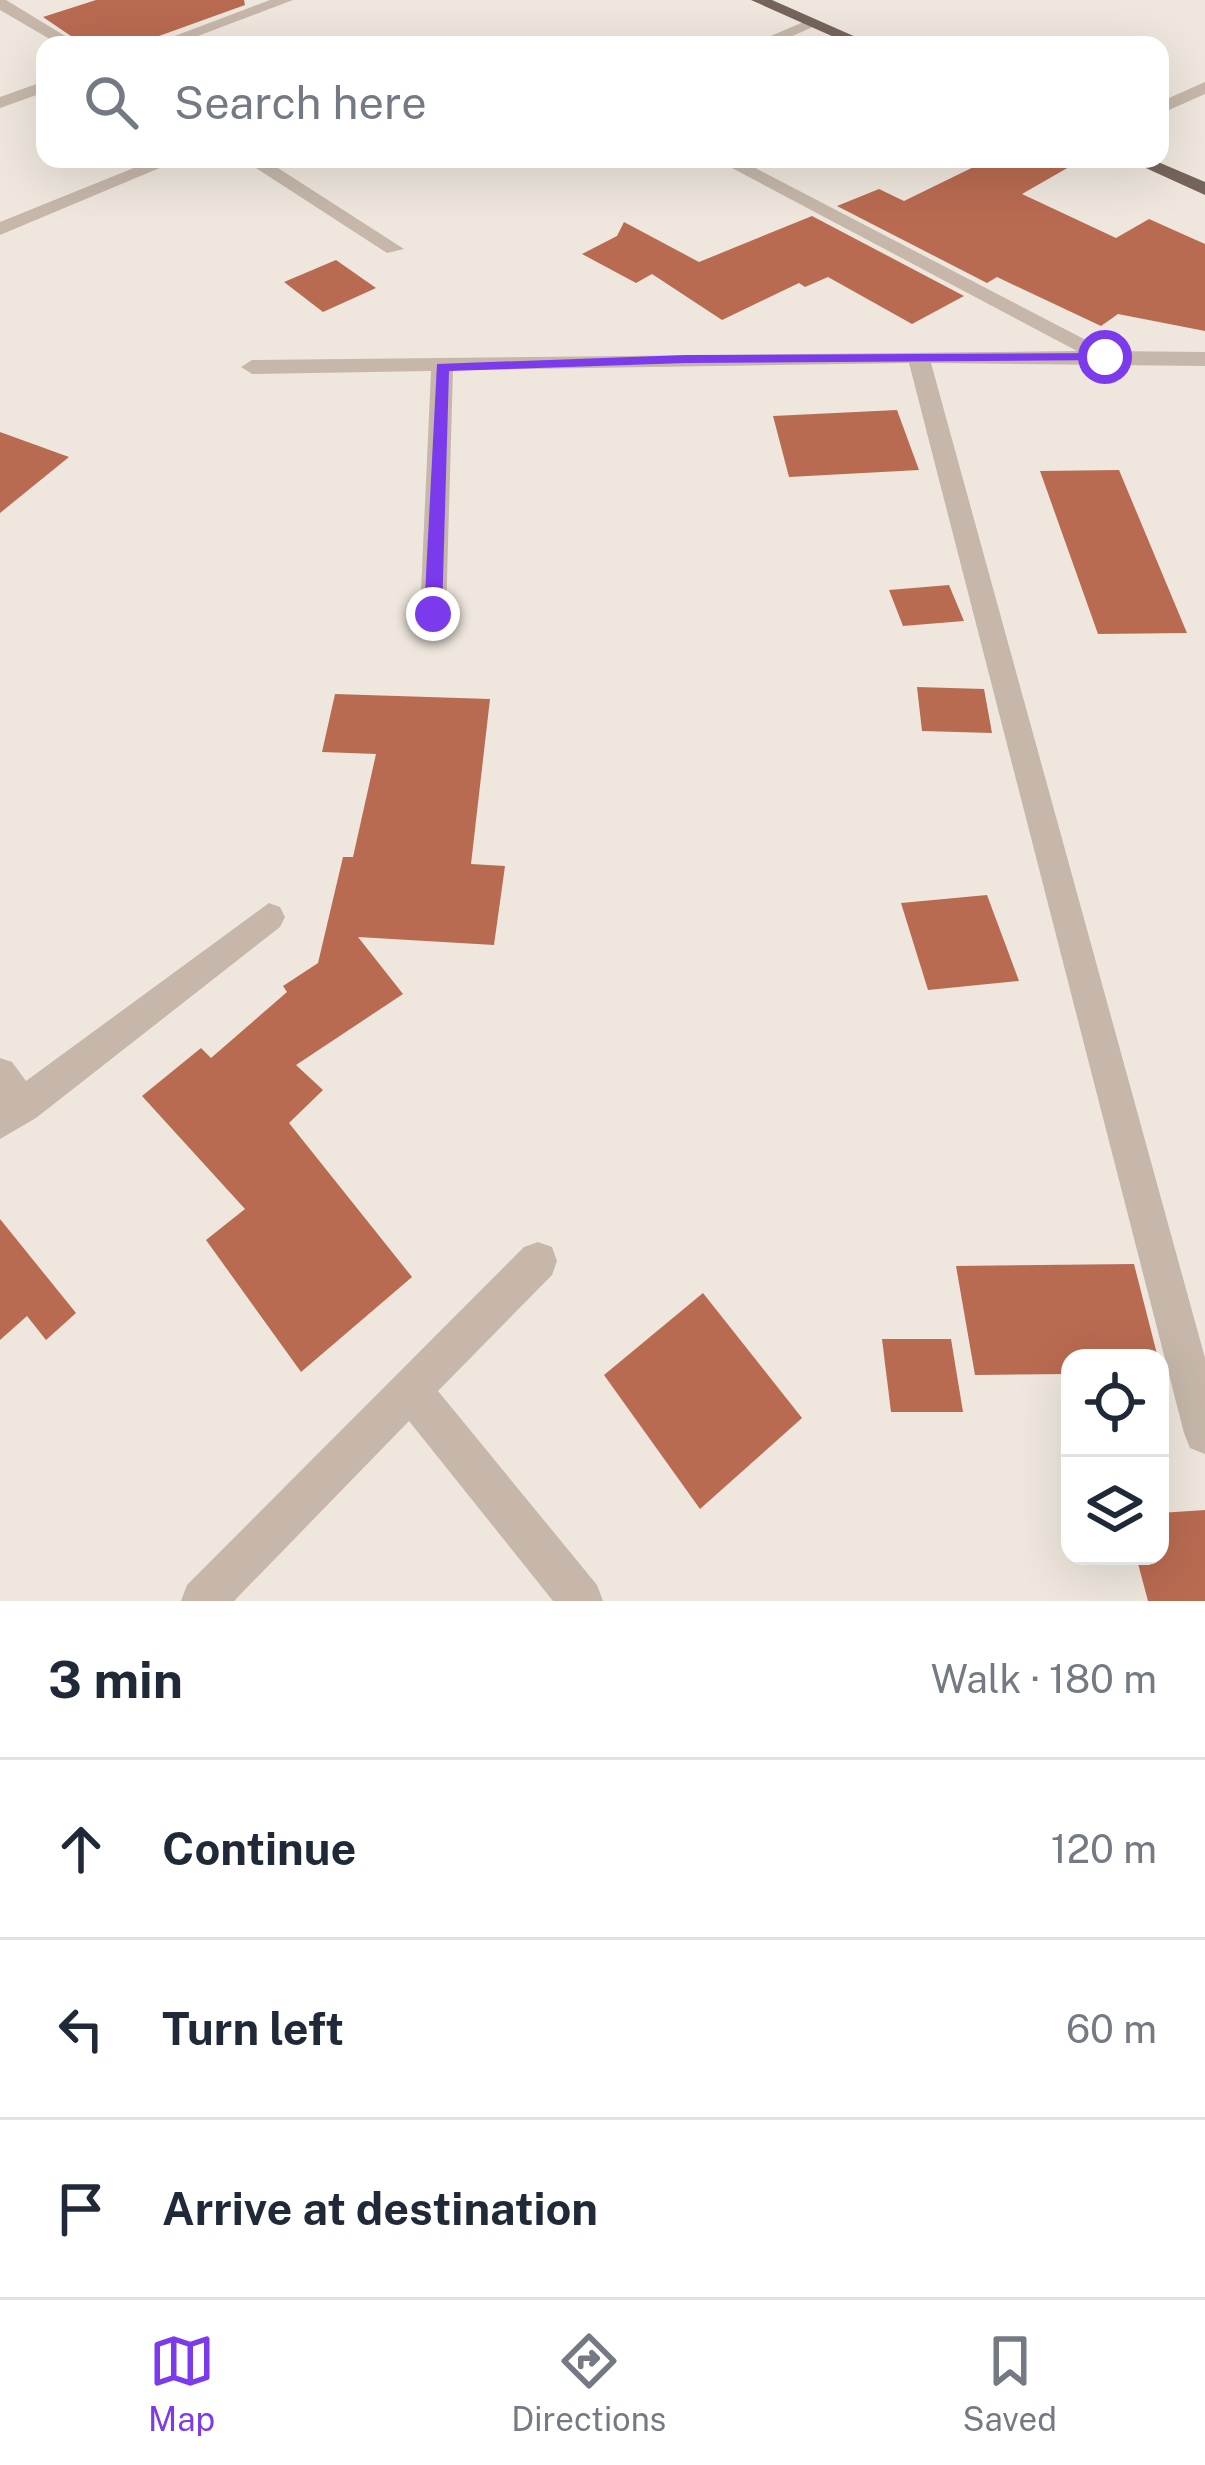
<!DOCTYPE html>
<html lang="en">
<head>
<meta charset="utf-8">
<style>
	:root { --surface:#fff; --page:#f6f6f7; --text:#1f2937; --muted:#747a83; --line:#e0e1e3; --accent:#7c3aed }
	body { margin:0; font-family:"Public Sans",sans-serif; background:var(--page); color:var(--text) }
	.controls { position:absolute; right:36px; bottom:36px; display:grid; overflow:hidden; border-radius:24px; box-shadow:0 12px 48px #0002 }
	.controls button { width:108px; height:108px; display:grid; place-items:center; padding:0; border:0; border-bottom:3px solid var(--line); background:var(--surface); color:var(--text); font:60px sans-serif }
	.stop { position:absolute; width:36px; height:36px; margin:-27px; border:9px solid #7c3aed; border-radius:50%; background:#fff }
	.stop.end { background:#7c3aed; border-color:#fff; box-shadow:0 3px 12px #0008 }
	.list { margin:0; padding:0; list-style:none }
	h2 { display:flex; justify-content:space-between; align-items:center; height:156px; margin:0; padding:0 48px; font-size:51px }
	h2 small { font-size:39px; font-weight:400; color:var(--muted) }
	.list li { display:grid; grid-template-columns:78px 1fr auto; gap:36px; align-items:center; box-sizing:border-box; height:180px; padding:0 48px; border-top:3px solid var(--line) }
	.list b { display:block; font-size:45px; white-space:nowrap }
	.list em { font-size:39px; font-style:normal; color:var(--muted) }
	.icon { flex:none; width:66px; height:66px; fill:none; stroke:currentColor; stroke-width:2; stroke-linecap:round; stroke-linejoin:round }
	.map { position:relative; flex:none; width:1205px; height:1601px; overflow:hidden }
	.search { position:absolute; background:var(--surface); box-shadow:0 12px 48px #0002; left:36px; right:36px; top:36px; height:132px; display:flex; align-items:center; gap:30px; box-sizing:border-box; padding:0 42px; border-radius:24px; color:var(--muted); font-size:45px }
	.sheet { height:696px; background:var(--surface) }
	nav { display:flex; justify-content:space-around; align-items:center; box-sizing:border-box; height:168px; border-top:3px solid var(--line); background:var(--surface); font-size:33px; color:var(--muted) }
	nav a { display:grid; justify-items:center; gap:6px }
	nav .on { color:var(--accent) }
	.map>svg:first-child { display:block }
</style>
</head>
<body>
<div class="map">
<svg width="1205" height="1601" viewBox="0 0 1205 1601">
	<rect width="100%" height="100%" fill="#efe7dd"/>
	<g fill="#b96b51">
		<path d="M96,0H244L245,5L134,45H84L43,17Z"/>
		<path d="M990,159H1083L1022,194L1116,238L1149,219L1205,244V331L1118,314L1101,326L997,277L987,283L837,206L879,189L904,201Z"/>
		<path d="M812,216L964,296L912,324L828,277L805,287L799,283L722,320L652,274L636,283L582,254L617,236L624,222L699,262Z"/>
		<path d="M336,260L376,288L323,312L284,282Z"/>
		<path d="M897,410L919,470L789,477L773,416Z"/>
		<path d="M0,432L69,457L0,513Z"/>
		<path d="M1119,470L1187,633L1098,634L1040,471Z"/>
		<path d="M949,585L964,621L903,626L889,590Z"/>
		<path d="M917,687L984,689L992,733L922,731Z"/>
		<path d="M335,694L490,699L471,864L505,866L494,945L358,937L403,994L296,1065L323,1090L289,1123L412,1277L301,1372L206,1240L245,1209L142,1096L201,1048L211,1058L287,992L283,986L318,963L343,857H353L376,754L322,752Z"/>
		<path d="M987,895L1019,981L928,990L901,903Z"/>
		<path d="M0,1219L76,1313L46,1340L27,1316L0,1340Z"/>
		<path d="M1134,1264L1158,1358H1070V1374L975,1375L956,1266Z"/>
		<path d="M703,1293L802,1418L700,1509L604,1375Z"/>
		<path d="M882,1339H951L963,1412H891Z"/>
		<path d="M1205,1510V1601H1148L1136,1556H1160V1513Z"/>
	</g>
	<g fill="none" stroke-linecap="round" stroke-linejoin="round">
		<g fill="#c6b7aa" fill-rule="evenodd">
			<path d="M0,0H6L80,45H60L0,10Z"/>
			<path d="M270,0H293L174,45H151Z"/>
			<path d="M808,20L822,23L772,45H750Z"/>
			<path d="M45,81V92L0,108V97Z"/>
			<path d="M1205,82V94L1160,114V102Z"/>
			<path d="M156,159H181L0,235V222Z"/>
			<path d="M242,159H264L404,249L387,253Z"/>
			<path d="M715,159H738L1107,351L1205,352V366L931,363L1205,1358V1454L1190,1448L1184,1433L909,363L453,370L446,614L433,623L420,614L431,371L252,374L241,367L252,360L1077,351Z"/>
			<path d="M269,903L280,907L285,917L280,927L36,1118L0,1139V1058L12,1062L26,1081Z"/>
			<path d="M538,1242L552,1247L557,1261L552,1275L438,1391L597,1585L603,1601H553L409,1421L234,1601H181L187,1585L524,1247Z"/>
		</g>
		<g fill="#75645b" fill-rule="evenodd">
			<path d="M751,0H772L874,45H852Z"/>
			<path d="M1126,159H1151L1205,182V195Z"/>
		</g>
	</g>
	<path fill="#7c3aed" d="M1105,353L1110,360L686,363L449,371L442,614L433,620L424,614L437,364L686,355Z"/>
</svg>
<div class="controls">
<button><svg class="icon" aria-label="locate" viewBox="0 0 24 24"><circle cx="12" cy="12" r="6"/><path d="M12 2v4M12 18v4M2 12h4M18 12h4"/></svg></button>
<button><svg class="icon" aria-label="layers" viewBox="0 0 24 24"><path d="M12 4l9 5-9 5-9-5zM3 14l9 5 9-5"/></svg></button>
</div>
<div class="stop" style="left:1105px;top:357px"></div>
<div class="stop end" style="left:433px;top:614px"></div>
<div class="search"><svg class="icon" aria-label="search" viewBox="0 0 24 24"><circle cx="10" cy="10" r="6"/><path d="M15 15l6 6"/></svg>Search here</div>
</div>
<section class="sheet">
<h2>3 min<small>Walk · 180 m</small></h2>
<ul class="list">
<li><svg class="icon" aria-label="ahead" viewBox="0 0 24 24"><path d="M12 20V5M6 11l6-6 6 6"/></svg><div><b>Continue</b></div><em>120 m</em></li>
<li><svg class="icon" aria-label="left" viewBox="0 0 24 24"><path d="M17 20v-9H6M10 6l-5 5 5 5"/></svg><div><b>Turn left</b></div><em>60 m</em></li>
<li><svg class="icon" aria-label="arrive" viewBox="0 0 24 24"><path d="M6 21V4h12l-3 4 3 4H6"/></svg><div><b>Arrive at destination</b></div></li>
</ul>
</section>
<nav>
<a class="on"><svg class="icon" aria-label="map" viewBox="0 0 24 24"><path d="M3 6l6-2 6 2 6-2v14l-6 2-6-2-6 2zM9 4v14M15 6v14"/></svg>Map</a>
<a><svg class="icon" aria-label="directions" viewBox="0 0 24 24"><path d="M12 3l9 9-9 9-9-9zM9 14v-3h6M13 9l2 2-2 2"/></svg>Directions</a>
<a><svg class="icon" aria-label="saved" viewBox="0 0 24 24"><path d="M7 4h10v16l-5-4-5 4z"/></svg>Saved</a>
</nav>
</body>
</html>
